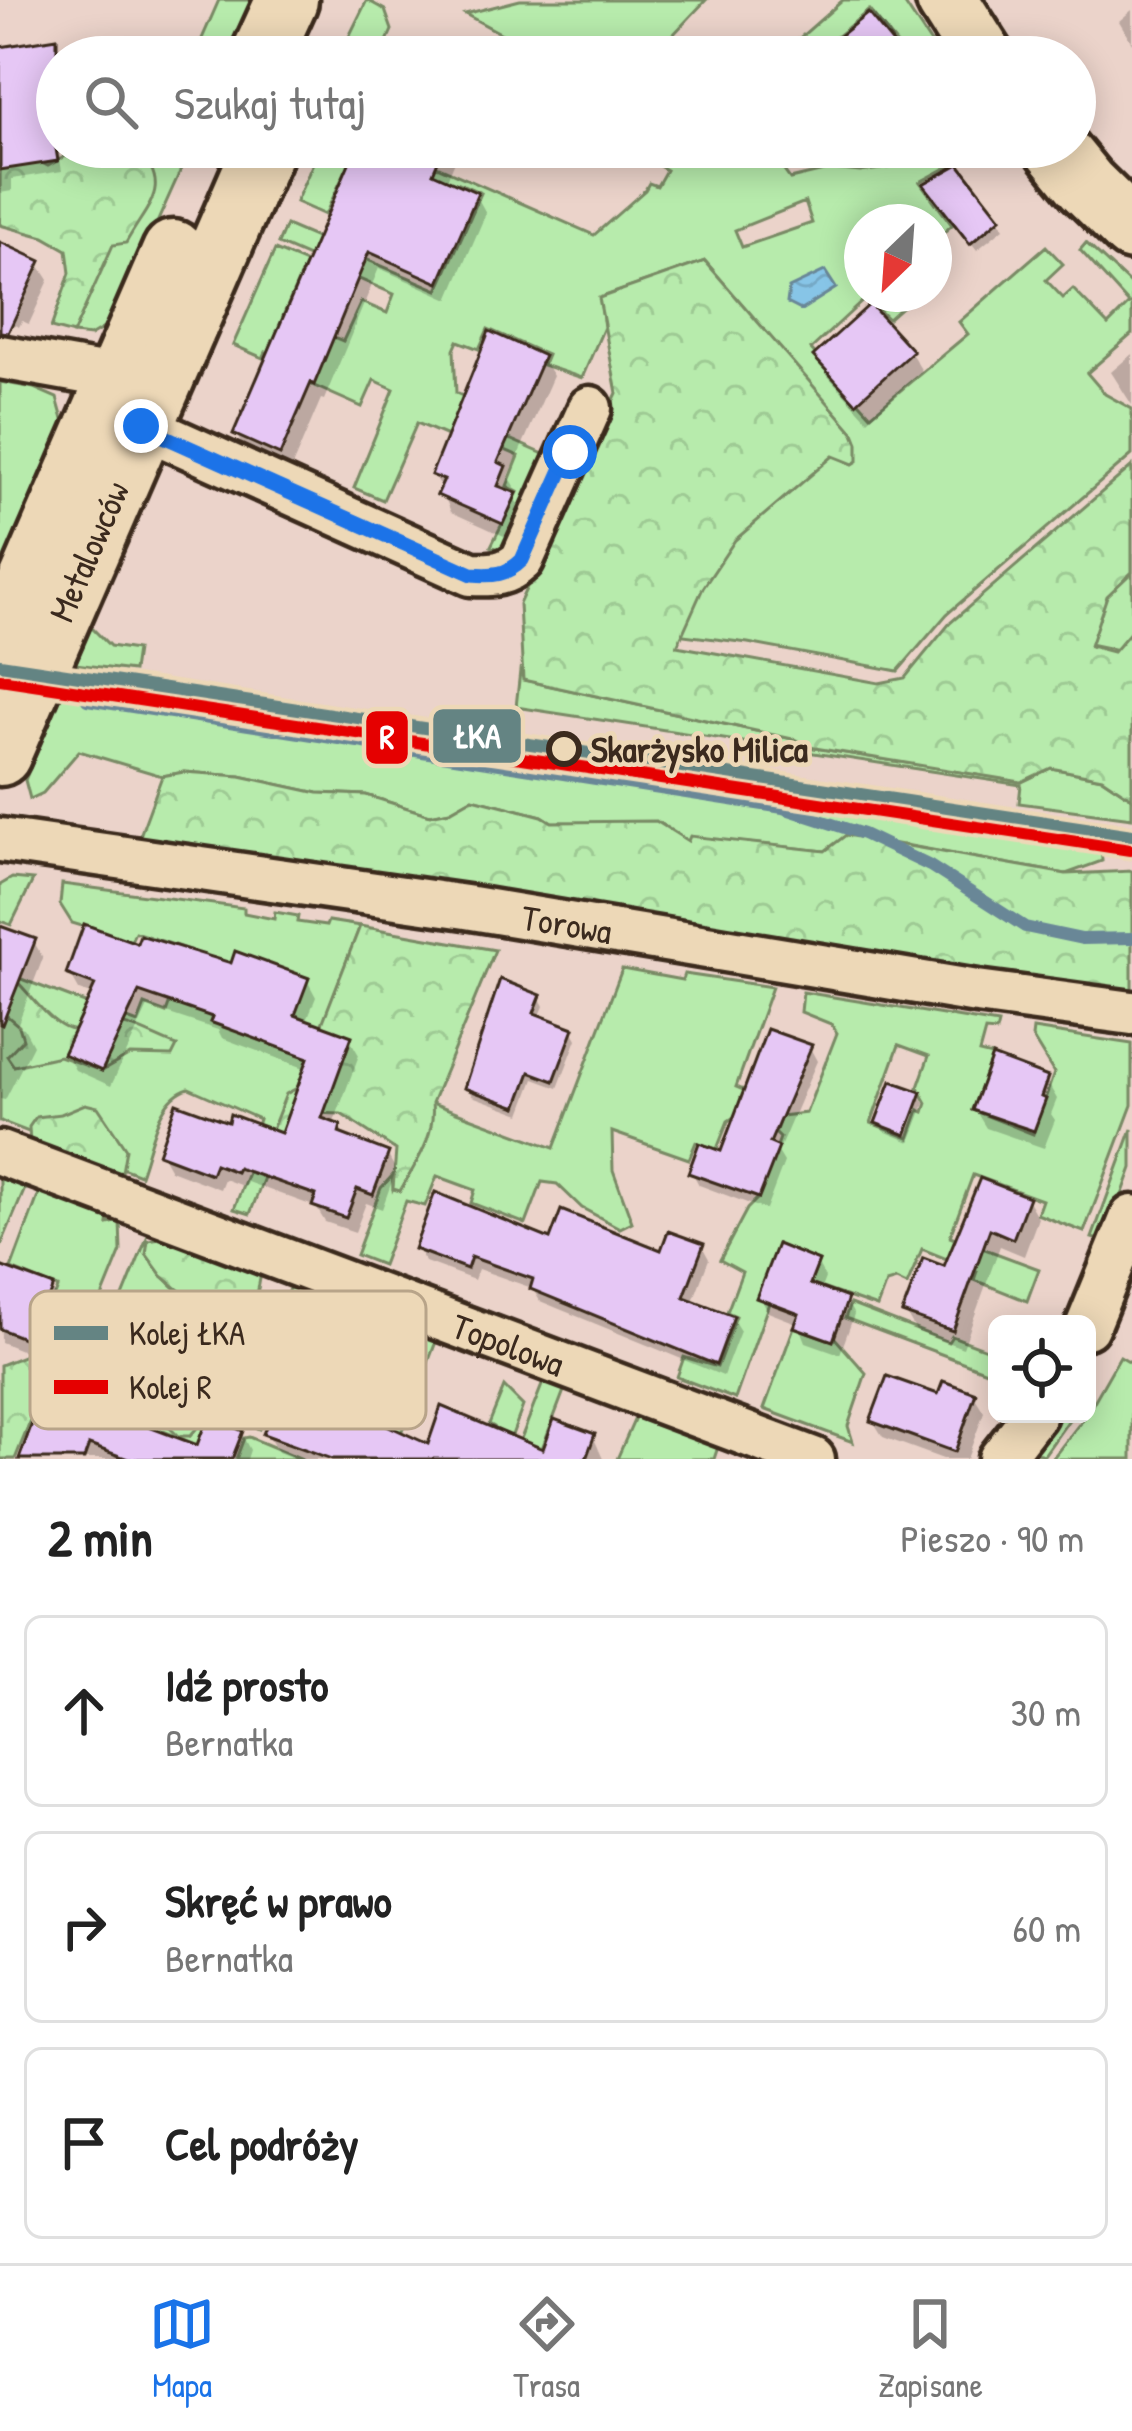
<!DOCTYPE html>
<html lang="pl">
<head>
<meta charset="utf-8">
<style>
	:root { --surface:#fff; --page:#f2f2f2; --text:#222; --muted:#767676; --line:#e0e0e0; --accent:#1a73e8 }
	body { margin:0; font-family:"Patrick Hand",sans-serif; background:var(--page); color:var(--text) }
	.controls { position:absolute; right:36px; bottom:36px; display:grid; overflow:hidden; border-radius:18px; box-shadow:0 6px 30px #0003 }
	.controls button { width:108px; height:108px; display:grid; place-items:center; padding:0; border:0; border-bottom:3px solid var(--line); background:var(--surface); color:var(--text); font:60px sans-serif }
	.compass { position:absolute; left:844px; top:204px; width:108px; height:108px; border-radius:50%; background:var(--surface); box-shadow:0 6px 30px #0003; rotate:205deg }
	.stop { position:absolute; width:36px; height:36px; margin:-27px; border:9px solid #1a73e8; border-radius:50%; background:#fff }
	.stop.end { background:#1a73e8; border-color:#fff; box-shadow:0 3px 12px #0008 }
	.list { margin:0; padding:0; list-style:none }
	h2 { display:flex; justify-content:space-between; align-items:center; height:156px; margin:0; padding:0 48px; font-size:51px }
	h2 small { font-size:39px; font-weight:400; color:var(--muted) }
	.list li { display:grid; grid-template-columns:78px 1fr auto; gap:36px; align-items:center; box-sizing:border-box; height:192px; margin:0 24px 24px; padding:0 24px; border:3px solid var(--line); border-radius:18px }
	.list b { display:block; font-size:45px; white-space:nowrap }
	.list p { margin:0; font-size:39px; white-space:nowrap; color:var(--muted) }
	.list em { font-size:39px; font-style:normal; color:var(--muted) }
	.icon { flex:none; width:66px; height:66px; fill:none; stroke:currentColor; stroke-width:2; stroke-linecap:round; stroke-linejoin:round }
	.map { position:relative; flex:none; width:1132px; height:1459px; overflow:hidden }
	.search { position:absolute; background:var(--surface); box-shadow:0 6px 30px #0003; left:36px; right:36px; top:36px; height:132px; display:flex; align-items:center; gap:30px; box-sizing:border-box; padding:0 42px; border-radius:66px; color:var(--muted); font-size:45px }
	.sheet { height:804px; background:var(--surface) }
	nav { display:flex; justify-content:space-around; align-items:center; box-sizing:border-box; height:168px; border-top:3px solid var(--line); background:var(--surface); font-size:33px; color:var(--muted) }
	nav a { display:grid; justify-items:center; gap:6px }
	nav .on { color:var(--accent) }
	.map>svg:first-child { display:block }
</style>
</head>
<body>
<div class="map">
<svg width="1132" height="1459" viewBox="0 0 1132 1459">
	<defs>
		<pattern id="forest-crowns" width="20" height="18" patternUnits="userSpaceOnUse" patternTransform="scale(3)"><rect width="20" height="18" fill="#b7ebac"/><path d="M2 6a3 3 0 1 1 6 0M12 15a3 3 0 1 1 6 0" fill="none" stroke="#9eca94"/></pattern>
		<pattern id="water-waves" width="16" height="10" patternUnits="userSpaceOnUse" patternTransform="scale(3)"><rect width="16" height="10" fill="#87c5e7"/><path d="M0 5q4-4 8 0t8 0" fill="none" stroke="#75a9c6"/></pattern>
	</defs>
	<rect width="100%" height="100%" fill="#ebd3ca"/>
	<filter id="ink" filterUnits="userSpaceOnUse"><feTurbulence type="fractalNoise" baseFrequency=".00833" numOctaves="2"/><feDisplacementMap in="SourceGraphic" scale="24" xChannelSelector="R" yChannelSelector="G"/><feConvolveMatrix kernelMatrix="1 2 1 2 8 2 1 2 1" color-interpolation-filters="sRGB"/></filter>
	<g filter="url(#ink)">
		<g fill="#b7ebac" stroke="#798a65" stroke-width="3" fill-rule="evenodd">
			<path d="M219,0H256L231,57H194Z"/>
			<path d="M367,0L385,10L392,30L380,57H339Z"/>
			<path d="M520,0H706L652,57H544L465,14Z"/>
			<path d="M843,0H902L940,57H907L869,10L818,52L813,48L803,57H778Z"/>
			<path d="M154,147H191L112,323L90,336L73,334Z"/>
			<path d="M320,147H420L437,166L594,235L645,190L649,183L657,186L666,170L627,147H649L665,158L677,147H785L774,157L790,179L832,169L860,172L894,167L926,147H985L920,182L952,225L934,241V222H862V294H916L888,319L866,298L811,349L871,415L968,334L959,322L1046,246L1063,264L1046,280L1063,298L1073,289L1108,325L1129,304L1080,250L1086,243L1132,286V334L1087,373L1105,394L1132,409V455L947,614L898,671L748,643L659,632L655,599L852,432L705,261L600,298L604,327L582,378L543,365L547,355L488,329L479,349L458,341L454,350L456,393L474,401L466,420L548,456L508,553L491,546L518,492L507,486L519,456L473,436L468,445L417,423L383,500L354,488L394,389L374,380L362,407L294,377L298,367L266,352L263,358L233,345L275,250L306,263L283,316L343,341L361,302L387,313L394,294L278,244L286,225L438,290L481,193L459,183L427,256L421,202L346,170L325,215L296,202ZM805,202L812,223L742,247L735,230Z"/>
			<path d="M0,382L34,388L57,398L66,430L0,582Z"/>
			<path d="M1132,557V653L1047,635Z"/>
			<path d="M91,627L110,646L136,650L133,671L75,664Z"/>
			<path d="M520,671L524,680L797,740L809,747L1022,782L1051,768L1102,778L1132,798V818L1019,803L1021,785L516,707Z"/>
			<path d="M65,687L699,793L1101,847L1102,861L1066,874L905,845H837L825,851L691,837L689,842L597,823L552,822L542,816L473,798L450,811L430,815L366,795L318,793L240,776L184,772L162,776L79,751L43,793L30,799L25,780Z"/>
			<path d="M12,878L33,880L11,925L0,921V885Z"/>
			<path d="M62,884L244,908V913L274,919L275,912L298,916L297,922L326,926L328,921L360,926L250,1214L234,1209L249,1170L244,1165L259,1119L189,1088C157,1097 151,1146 140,1175L0,1121V971L138,1023L145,1005L166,1013L189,950L135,932L131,941L72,923L60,904Z"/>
			<path d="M622,969L682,980L684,974L772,987L736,1087L763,1098L728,1121L717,1149L696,1142L689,1159L612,1132L613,1170L632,1222L620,1228L582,1208L557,1184L542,1182L526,1224L471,1203L475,1190L437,1176L425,1206L406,1201L382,1265L356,1255L381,1188L392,1176L393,1188L432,1103L554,1148Z"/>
			<path d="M803,992L998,1024L996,1032L985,1031L979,1053L992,1056L972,1110L1033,1134L1054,1073L1032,1037L1033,1029L1132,1044V1105L1084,1232L1037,1214L1042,1200L973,1175L950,1236L1039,1269L1027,1301L974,1280L977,1271L922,1249L907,1285L896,1280L886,1283L877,1307L810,1284L819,1261L777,1245L769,1303L735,1399L677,1377L684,1357L717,1367L736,1316L727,1312L742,1272L720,1260L747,1209L758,1198L780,1138L775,1133L781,1116L806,1113L837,1033L831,1024L801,1012ZM899,1045L929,1056L918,1087L927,1103L924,1112L919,1110L909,1138L871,1123Z"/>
			<path d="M1132,1129V1168L1105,1242L1092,1238Z"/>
			<path d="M0,1176L26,1186L0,1248Z"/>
			<path d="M40,1191L109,1217L108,1224L120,1221L121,1251L75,1364L35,1348L58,1288L11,1269Z"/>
			<path d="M146,1240C152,1279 192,1301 225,1328L226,1342L216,1352L199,1354L182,1347L163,1382L160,1418L190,1436L210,1411L197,1445L112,1410L108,1401L85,1391Z"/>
			<path d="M291,1284L437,1339L391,1459H347L365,1411L280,1378L259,1429L247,1424L256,1403L248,1390Z"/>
			<path d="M850,1304L948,1342L952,1336L997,1353V1375L845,1318Z"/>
			<path d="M794,1327L827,1339L834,1337L866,1373L848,1426L853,1442L764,1409Z"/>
			<path d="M1120,1356L1132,1363V1459H1052L1087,1414Z"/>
			<path d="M544,1380L565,1388L538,1459H513Z"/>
			<path d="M504,1387L523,1406L503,1459H482L494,1427L489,1424Z"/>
			<path d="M1059,1414H1073L1044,1455L1032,1452Z"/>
			<path d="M636,1416L718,1447L714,1459H617Z"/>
			<path d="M249,1437L302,1459H236L244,1438Z"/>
		</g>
		<g fill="url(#forest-crowns)" stroke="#798a65" stroke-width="3">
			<path d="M103,147H136C174,188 148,203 126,243L113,245L73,334L51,328L70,273L67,250L44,237L0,225V164L26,155L48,166L75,151Z"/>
			<path d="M705,261L854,433L858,443V461L853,464L833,456L735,540L703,588L677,646L879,683L905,678L950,623L1132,466V572L1107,596L1090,646L1113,652L1132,630V798L1102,778L1051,768L1021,782L809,747L797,740L523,680L519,604L617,393L599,298Z"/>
			<path d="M184,772L240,776L318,793L366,795L430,815L450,811L473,798L542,816L552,822L656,821L688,841L690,836L825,851L846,835L1066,874L1132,871V997L138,841L162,776Z"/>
			<path d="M360,926L495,950L432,1103C436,1136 416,1163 400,1191L393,1189L396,1150L341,1114L313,1113L265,1148L286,1094L297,1088Z"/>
			<path d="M0,968C21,979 38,1011 60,1025C80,1038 95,1025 115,1024C133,1024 159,1040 177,1046L172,1056L130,1055L102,1071L59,1056L14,1066L7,1056L23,1039L19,1026L0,1010Z"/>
			<path d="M85,1104L98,1107L126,1149L122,1172L115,1179L30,1145L29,1127L36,1117L61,1114Z"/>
			<path d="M172,1236L261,1273L248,1344L222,1398L190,1436H178L160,1418L163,1382L183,1347L199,1354L216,1352L226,1342L225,1328L162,1276L146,1254L148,1240Z"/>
			<path d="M38,1350L57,1356L15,1459H0V1365Z"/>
		</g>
		<path fill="url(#water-waves)" stroke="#698797" stroke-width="3" d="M825,271L836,288L801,310L787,303L789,288Z"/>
		<g fill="#0003">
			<path d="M1132,10V43L1119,21Z"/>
			<path d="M873,13L889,32L893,40L889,44L900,57H816Z"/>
			<path d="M54,42L61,57H57V94L49,96L62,171L12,179V191L0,193V50Z"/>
			<path d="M372,147H461L446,182L476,195L486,213L449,299L379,268L324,400L321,399L290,471L246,452L236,434Z"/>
			<path d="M932,193L999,220L1004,228L977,250Z"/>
			<path d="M0,245L38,263L49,280L29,324L22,321L19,327L0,319Z"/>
			<path d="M911,353L922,371L868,420L827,375L817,356Z"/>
			<path d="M1132,354V405L1111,372Z"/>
			<path d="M542,358L553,376L509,476L515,486L511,494L525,514L513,540L451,512L435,475Z"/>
			<path d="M0,929L34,942L43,958L17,1026L24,1028L33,1045L5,1100L0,1099Z"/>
			<path d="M139,947L307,980L316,997L306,1022L349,1038L359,1055L333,1125L339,1127L346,1139L387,1154L396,1170L382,1209L366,1203L355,1232L325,1222L316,1207L247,1182L245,1187L224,1179L220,1189L170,1170L161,1154L283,1137L307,1069L222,1038L218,1030L148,1007L111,1086L75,1070L66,1053L93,995L79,990L70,974Z"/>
			<path d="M539,997L544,1006L539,1018L572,1030L577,1039L558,1088L534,1079L521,1114L472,1096L467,1087Z"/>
			<path d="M810,1048L817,1061L778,1152L784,1162L766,1210L699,1185L692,1172L723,1155Z"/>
			<path d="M1046,1080L1057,1099L1051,1114L1055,1120L1044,1148L986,1128L975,1110Z"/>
			<path d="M920,1095L925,1103L910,1142L884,1131L879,1122Z"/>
			<path d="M981,1182L1027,1199L1038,1218L1024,1256L1000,1246L963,1348L916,1331L905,1312L946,1269Z"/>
			<path d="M551,1243L663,1254L702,1246L709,1259L692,1304L732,1318L740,1331L723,1376L540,1301L532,1288L478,1269L474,1280L425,1262L418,1249Z"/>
			<path d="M817,1263L825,1278L820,1291L846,1300L854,1315L840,1354L806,1342L799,1324L768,1312L760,1297Z"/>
			<path d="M52,1289L63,1308L43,1359L1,1342L0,1297Z"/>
			<path d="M47,1392L199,1449L241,1433L250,1450L247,1459H22Z"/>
			<path d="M974,1396L984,1412L967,1459H943L883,1437L873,1421L940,1398Z"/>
			<path d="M556,1423L593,1436L603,1459H543Z"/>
			<path d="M267,1433L405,1437L521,1456L519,1459H296L278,1452Z"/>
		</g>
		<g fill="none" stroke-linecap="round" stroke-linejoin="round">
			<path stroke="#698797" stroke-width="12" d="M87,700L783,808L863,834L930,866L1025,927L1082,939L1132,938"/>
		</g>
		<g fill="#e6c7f5" stroke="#3b2a1e" stroke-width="3">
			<path d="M868,13L904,57H813Z"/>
			<path d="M57,38V84L46,86L58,161L0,170V47Z"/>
			<path d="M356,147H444L433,173L478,193L439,283L369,252L314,385L311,383L280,455L233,434Z"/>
			<path d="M959,164L1001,218L970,244L923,184Z"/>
			<path d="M0,242L41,261L8,333L0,332Z"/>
			<path d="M870,304L913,351L856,403L813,356Z"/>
			<path d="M489,331L544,356L498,462L506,466L498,486L517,493L503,524L437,495L444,480L431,475Z"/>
			<path d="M84,924L137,943L140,935L231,963L235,951L309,978L295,1015L352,1036L322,1118L341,1125L339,1133L389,1152L373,1195L357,1189L346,1218L312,1206L316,1195L238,1168L236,1172L215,1164L211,1174L158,1154L176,1103L228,1122L230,1114L281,1133L308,1058L210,1022L212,1017L139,992L102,1071L63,1054L95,985L66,974Z"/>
			<path d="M0,926L36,939L2,1025L0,1024Z"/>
			<path d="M500,979L541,995L534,1013L574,1028L554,1081L530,1072L517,1107L464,1088Z"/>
			<path d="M767,1029L812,1045L770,1143L779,1147L759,1198L688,1173L699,1143L721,1151Z"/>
			<path d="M992,1056L1048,1077L1041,1097L1046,1099L1034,1131L972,1110Z"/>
			<path d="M891,1081L922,1092L906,1135L875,1123Z"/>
			<path d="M980,1178L1029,1197L1013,1239L990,1229L953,1331L902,1313L923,1258L944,1266Z"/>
			<path d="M435,1192L550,1239L561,1210L661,1250L668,1231L704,1244L684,1297L734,1316L716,1365L530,1289L533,1279L471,1257L467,1269L414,1249Z"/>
			<path d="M777,1244L819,1261L810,1284L848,1298L833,1341L794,1327L799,1314L756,1298Z"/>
			<path d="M0,1266L54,1286L33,1342L0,1329Z"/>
			<path d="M887,1376L938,1394L943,1381L976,1393L955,1452L870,1421Z"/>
			<path d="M283,1383L356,1411L428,1444L441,1406L543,1449L554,1419L595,1434L586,1459H332L263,1434Z"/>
			<path d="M45,1388L197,1445L208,1416L243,1431L232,1459H128L89,1445L84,1459H19Z"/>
		</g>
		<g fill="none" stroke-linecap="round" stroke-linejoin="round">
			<g stroke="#3b2a1e" stroke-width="51">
				<g id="street">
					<path d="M0,357L141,382"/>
					<path d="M120,416L471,574C493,575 506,575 522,560L590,408"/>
					<path id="s1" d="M0,840L466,907L977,992L1132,1013"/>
					<path id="s2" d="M0,1153L813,1459"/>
					<path d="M1087,1327L1132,1217"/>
					<path d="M1000,1459L1035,1414"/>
				</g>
			</g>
			<g stroke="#3b2a1e" stroke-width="69">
				<g id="secondary">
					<path d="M947,0L983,57"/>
					<path d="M261,57L287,0"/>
					<path d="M1055,147L1086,185L1132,230"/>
					<path d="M0,650L173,251"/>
					<path id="s3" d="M0,755L264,147"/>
				</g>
			</g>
			<use href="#street" stroke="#edd8b7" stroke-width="42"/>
			<use href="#secondary" stroke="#edd8b7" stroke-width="60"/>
			<g stroke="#edd8b7" stroke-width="21">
				<path id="rail-1" d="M0,664L1132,835"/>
			</g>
			<g stroke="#edd8b7" stroke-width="21">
				<path id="rail-2" d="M0,679L1130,850"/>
			</g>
			<use href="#rail-1" stroke="#648483" stroke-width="12"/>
			<use href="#rail-2" stroke="#e50000" stroke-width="12"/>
		</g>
	</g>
	<g fill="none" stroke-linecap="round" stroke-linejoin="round" filter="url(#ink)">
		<path stroke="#1a73e8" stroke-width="15" d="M141,426L472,574C493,576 507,575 522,560L570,452"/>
	</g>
	<circle fill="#edd8b7" stroke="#3b2a1e" stroke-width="6" cx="564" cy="749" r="15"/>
	<g text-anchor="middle" stroke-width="9" stroke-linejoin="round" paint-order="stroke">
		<g font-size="36" fill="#3b2a1e" stroke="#edd8b7">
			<text dy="13" stroke="none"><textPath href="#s3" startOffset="222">Metalowców</textPath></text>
			<text dy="13" stroke="none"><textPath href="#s1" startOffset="573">Torowa</textPath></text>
			<text dy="13" stroke="none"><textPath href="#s2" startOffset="543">Topolowa</textPath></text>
		</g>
		<g font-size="36" font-weight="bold" fill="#3b2a1e" stroke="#edd8b7" text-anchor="start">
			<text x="591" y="762">Skarżysko Milica</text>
		</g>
	</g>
	<rect x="30" y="1291" width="396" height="138" rx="18" fill="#edd8b7" stroke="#b8a489" stroke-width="3"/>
	<rect x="54" y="1326" width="54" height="14" fill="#648483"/>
	<rect x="54" y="1380" width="54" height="14" fill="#e50000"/>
	<g font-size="33" fill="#3b2a1e">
		<text x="129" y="1345">Kolej ŁKA</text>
		<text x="129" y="1399">Kolej R</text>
	</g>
	<g stroke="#edd8b7" stroke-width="4.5">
		<rect x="431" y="707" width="92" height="58" rx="12" fill="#648483"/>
		<rect x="364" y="709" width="46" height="57" rx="12" fill="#e50000"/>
	</g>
	<g font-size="33" text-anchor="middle" font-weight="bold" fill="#fff">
		<text x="477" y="748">ŁKA</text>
		<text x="387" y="749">R</text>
	</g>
</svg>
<div class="controls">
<button><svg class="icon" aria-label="locate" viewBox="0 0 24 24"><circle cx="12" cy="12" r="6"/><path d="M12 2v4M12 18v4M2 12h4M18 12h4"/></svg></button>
</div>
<svg class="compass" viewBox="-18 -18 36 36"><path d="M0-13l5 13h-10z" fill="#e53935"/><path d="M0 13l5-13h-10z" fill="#767676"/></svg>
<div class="stop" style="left:570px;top:452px"></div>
<div class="stop end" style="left:141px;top:426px"></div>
<div class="search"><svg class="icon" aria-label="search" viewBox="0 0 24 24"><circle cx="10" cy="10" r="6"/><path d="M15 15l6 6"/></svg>Szukaj tutaj</div>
</div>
<section class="sheet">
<h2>2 min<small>Pieszo · 90 m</small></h2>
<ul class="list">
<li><svg class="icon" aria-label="ahead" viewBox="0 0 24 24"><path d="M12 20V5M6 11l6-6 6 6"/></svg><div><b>Idź prosto</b><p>Bernatka</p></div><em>30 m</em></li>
<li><svg class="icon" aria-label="right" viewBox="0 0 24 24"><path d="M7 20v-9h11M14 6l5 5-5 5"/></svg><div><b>Skręć w prawo</b><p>Bernatka</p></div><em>60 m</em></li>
<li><svg class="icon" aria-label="arrive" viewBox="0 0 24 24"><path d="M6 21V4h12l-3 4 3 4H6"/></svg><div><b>Cel podróży</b></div></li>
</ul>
</section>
<nav>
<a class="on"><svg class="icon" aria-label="map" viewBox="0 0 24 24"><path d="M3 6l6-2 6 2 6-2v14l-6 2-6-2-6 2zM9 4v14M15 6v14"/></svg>Mapa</a>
<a><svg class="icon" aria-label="directions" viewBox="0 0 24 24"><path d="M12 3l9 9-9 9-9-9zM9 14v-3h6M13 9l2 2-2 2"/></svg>Trasa</a>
<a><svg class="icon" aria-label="saved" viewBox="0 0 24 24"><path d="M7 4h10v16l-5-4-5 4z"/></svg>Zapisane</a>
</nav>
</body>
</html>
